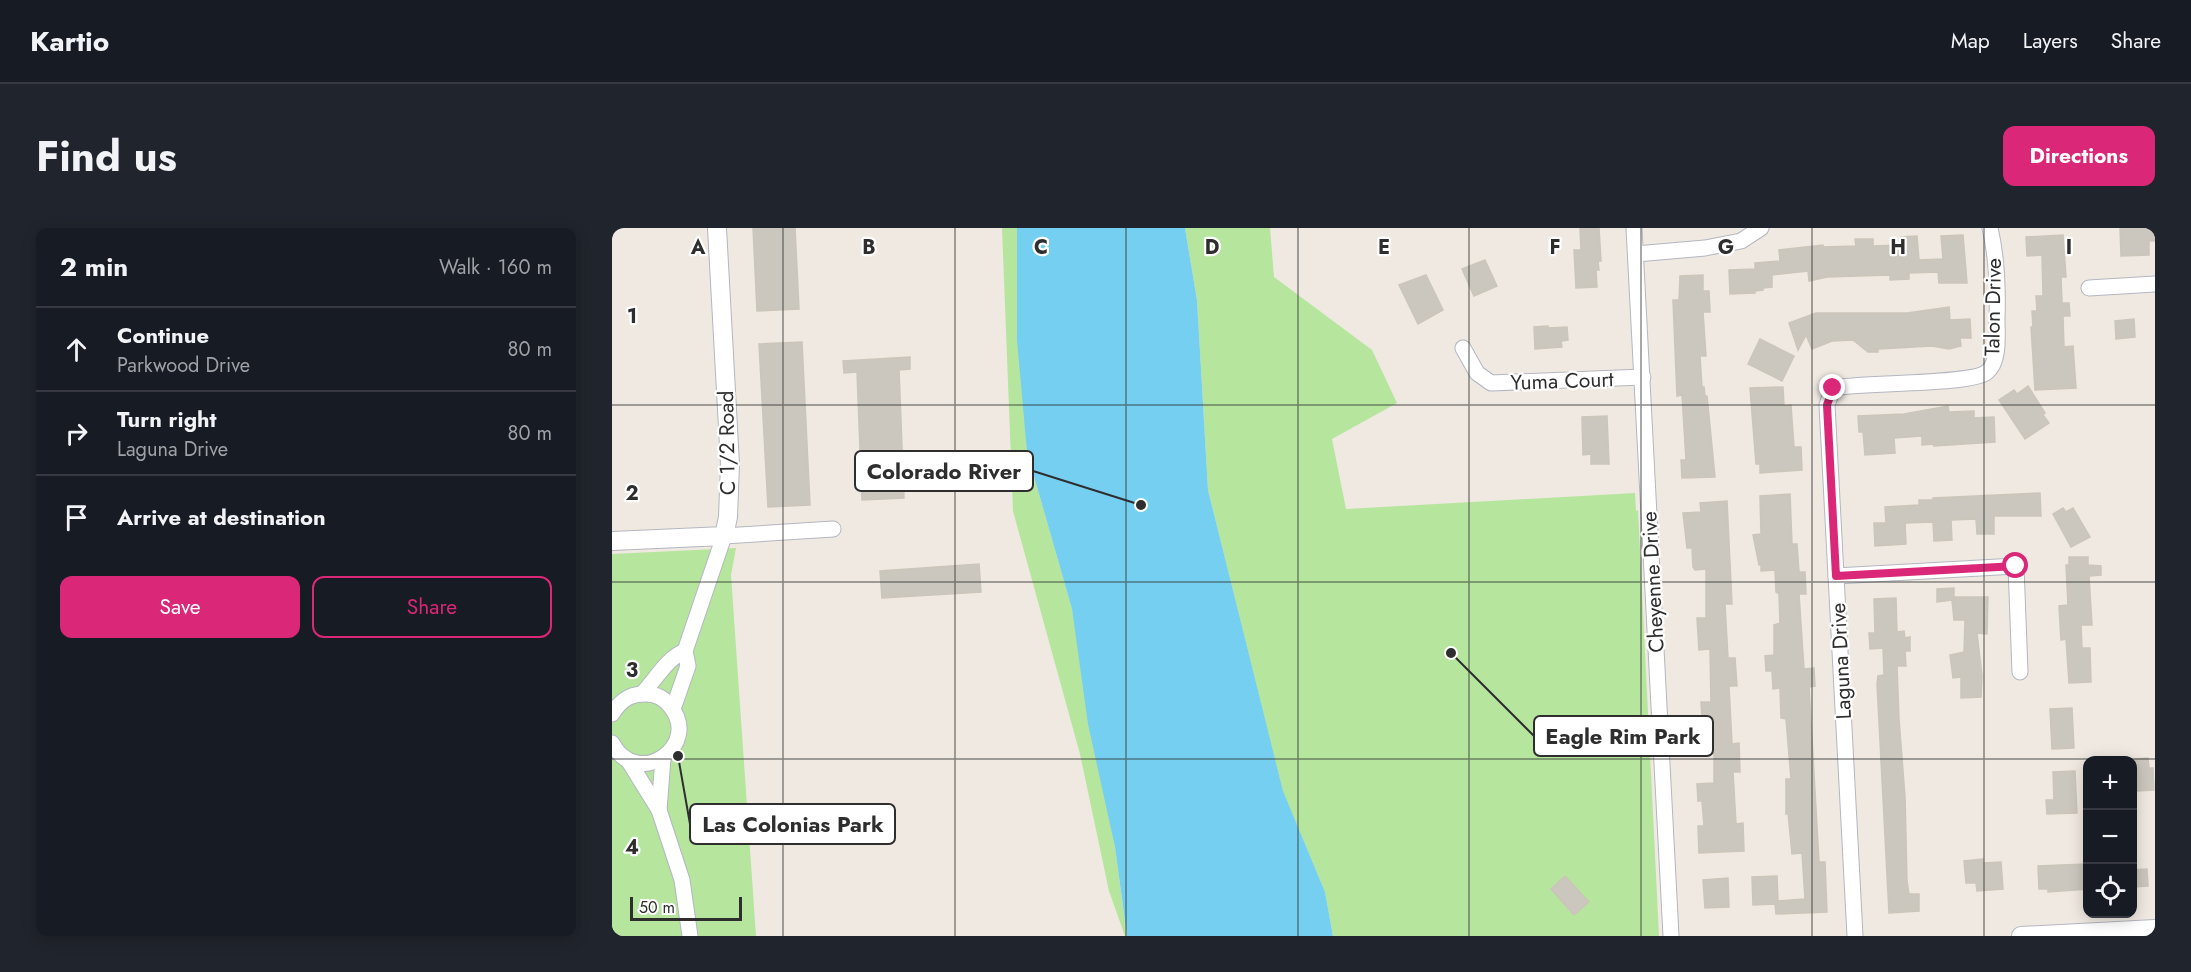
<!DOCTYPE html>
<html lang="en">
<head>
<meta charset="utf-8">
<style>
	:root { --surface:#171b24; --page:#20242c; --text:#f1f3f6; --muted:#9ea1a6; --line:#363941; --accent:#db2777 }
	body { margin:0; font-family:Jost,sans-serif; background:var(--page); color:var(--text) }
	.controls { position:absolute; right:18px; bottom:18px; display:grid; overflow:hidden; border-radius:12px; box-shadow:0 3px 15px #0003 }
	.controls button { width:54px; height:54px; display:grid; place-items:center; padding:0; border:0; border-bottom:2px solid var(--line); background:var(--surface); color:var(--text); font:30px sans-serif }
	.scale { position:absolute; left:18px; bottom:15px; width:112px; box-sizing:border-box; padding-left:6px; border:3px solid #2e2e2e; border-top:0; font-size:16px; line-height:21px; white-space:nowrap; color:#2e2e2e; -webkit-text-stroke:4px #fff; paint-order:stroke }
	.stop { position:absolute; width:18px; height:18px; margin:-14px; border:4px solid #db2777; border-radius:50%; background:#fff }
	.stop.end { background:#db2777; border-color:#fff; box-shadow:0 2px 6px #0008 }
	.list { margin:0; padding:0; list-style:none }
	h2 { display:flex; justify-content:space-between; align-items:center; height:78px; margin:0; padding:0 24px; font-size:26px }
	h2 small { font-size:20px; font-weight:400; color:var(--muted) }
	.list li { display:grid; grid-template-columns:39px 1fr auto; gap:18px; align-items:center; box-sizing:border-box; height:84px; padding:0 24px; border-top:2px solid var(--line) }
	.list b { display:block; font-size:22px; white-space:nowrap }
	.list p { margin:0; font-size:20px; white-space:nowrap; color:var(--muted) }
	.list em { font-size:20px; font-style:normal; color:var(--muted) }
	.actions { display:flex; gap:12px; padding:18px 24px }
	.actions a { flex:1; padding:14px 0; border:2px solid var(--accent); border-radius:12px; text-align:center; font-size:21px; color:var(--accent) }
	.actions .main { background:var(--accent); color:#fff }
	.icon { flex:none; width:33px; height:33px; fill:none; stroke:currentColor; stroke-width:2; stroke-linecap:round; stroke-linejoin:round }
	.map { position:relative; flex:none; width:1543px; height:708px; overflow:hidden; border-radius:12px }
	header { display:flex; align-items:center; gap:36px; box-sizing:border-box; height:84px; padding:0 30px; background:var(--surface); border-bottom:2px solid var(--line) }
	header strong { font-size:28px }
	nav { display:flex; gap:33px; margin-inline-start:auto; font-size:21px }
	.intro { display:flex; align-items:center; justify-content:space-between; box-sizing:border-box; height:144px; padding:0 36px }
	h1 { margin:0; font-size:42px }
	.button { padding:15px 27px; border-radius:12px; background:var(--accent); color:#fff; font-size:21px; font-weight:700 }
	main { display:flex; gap:36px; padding:0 36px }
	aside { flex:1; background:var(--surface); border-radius:12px; box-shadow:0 3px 15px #0003 }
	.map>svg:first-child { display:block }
</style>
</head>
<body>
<header>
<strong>Kartio</strong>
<nav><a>Map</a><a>Layers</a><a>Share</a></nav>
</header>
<div class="intro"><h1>Find us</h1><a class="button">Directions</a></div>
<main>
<aside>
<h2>2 min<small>Walk · 160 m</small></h2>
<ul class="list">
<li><svg class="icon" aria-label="ahead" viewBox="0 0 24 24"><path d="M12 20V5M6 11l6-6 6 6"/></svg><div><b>Continue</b><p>Parkwood Drive</p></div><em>80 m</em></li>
<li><svg class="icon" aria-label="right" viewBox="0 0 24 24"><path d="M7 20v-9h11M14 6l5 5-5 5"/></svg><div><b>Turn right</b><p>Laguna Drive</p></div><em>80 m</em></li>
<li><svg class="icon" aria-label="arrive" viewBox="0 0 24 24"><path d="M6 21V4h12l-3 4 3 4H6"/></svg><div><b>Arrive at destination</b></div></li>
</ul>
<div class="actions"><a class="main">Save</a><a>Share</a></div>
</aside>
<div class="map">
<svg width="1543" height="708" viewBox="0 0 1543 708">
	<rect width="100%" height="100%" fill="#efe9e1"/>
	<g fill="#b6e59e">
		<path d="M390,0H405L415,224L460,381L503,619L515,708H513L497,663L468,526L401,283Z"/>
		<path d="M573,0H658L662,49L760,122L785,175L720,211L734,281L1023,265L1024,283L1026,282L1047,708H721L713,664L671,564L596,262L585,72Z"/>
		<path d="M124,320L119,347L144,708H0V326Z"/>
	</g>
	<path fill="#75cff0" d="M405,0H573L585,72L596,262L671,563L713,664L721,708H515L503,619L476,496L460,381L415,224L405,112Z"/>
	<g fill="#cbc7bf" stroke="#cbc5ba" stroke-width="1.5">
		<path d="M141,0H183L187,81L145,83Z"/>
		<path d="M968,0H987L989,33H986L987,42H984L985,59L964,60L962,22H969Z"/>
		<path d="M1508,0H1543V13H1537V27L1509,28Z"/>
		<path d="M1351,7L1355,55H1327L1326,44L1297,45V51L1278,52V47L1215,49L1197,53L1196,43L1160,47V59L1151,60V62L1143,63V65L1118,66L1117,42L1143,41V35L1168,33L1167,22L1211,17V19L1244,18L1243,11H1261V18L1290,17L1289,9L1305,8L1307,32L1331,31L1329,8Z"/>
		<path d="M1451,7L1454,49H1449L1450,75H1457L1458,88H1451L1452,119L1461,118L1464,160L1423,162L1419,99H1421L1420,83H1425L1424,68H1431L1430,27L1415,28L1414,9Z"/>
		<path d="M873,32L885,58L862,68L850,41Z"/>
		<path d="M814,47L831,82L806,96L787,57Z"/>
		<path d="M1091,47V63H1097L1098,84H1091L1094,128H1088L1090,159H1092L1093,168H1095L1103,249L1070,250L1069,232H1074L1070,167L1065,168L1061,72H1067L1068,48Z"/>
		<path d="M1337,79L1338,92L1358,91L1359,110H1348L1349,118L1337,121L1320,118L1266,121V124H1256L1241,112L1220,113L1200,121L1194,107L1186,122L1177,95L1204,85H1295Z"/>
		<path d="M1522,91L1523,109L1504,111L1503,93Z"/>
		<path d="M936,98V100L955,99L956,112L949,113L950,119L923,121L922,99Z"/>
		<path d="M1148,111L1182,128L1170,153L1136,136Z"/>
		<path d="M190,114L198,277L156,279L147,116Z"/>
		<path d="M298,129V141L287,142L292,270L250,272L245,144L232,145L231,133Z"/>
		<path d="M1416,158L1433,185L1431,187L1437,195L1413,211L1387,172L1402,162L1405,166Z"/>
		<path d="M1171,159L1172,178L1179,177L1182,219H1189L1190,242L1148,245V236H1144L1138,160Z"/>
		<path d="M1336,178L1337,184L1362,183V190L1382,189L1383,214L1322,218L1321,216L1310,217V208L1282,210L1283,225L1253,227L1251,204H1247L1246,188L1292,186Z"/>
		<path d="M995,188L997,236H979V226L971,227L970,189Z"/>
		<path d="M1428,265L1429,288H1382V306H1365L1364,291L1339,292L1340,312L1322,313L1321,294L1293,295L1294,316L1263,318L1262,295H1274L1273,279L1307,277V272H1321V270Z"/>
		<path d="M1178,266L1180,316H1185L1187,344H1193L1194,366H1187L1192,441L1202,440L1203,458L1197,459L1200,510L1207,634H1213L1215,684L1164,686L1163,676L1141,677L1140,649L1165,648L1166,673L1193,671L1190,625L1180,626L1176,585L1174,586V551H1179L1174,491L1169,490L1168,460L1161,461L1160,443H1154L1153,428L1162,427V397L1168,395L1167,366L1164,364L1163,342L1149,343V337H1147L1141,307L1149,306L1148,268Z"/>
		<path d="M1115,273L1120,376H1113L1116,430H1123L1125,458H1117L1120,516L1127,515L1128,544H1121L1124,596L1131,595L1132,623L1087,625L1086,598H1092L1090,573H1086L1085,556L1102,555V506L1091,507L1089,474H1099L1098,421L1087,422L1085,390H1094V341L1083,342L1081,339L1080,320H1075L1071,285L1089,284L1088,275Z"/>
		<path d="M1451,280L1454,284L1461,280L1478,309L1459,319L1441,286Z"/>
		<path d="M1457,329H1476V337L1489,338V347L1477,348L1480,397H1469L1470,420H1478L1479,454L1457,455L1454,411L1449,412L1447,378L1456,377L1454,337H1457Z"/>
		<path d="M367,336L369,364L270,370L268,343Z"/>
		<path d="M1342,360V369H1376L1375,406L1365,405L1370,448L1369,469L1349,470V449L1341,450L1338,427L1352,424L1353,392H1342L1340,372L1325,374V361Z"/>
		<path d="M1284,370L1285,404L1292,403L1293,410L1298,409V423H1293L1294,438H1285L1287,491L1293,569L1295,653L1297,666H1307V683L1277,685L1265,456L1266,448L1272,447L1271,420L1258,421L1257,405H1263L1262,371Z"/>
		<path d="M1460,480L1462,520L1440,521L1438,481Z"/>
		<path d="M1536,530L1537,540H1541L1542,562L1525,563L1523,531Z"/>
		<path d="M1463,543L1465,585L1435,586L1434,572H1442L1441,544Z"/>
		<path d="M1371,631V635L1389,634L1391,661L1365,663L1364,655H1354L1352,633Z"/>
		<path d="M1474,636L1476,661L1436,664V661H1427L1426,638Z"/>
		<path d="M1535,641L1536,658L1521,659V642Z"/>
		<path d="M953,648L977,674L962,687L939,661Z"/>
		<path d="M1116,650L1117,679L1093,680L1091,652Z"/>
	</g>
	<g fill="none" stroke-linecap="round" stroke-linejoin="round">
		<g stroke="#b4b7c1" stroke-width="17">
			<g id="minor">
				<path d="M1022,0L1059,708"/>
				<path d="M1024,26L1093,20L1129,13L1149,0"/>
				<path d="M1477,60L1543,56"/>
				<path d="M851,120L865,145L879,155L1031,149"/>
				<path d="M1224,348L1404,338L1408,444"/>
				<path d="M30,466C44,451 55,430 73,423"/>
				<path d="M61,481L76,438L73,423L112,308L221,301"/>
				<path d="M0,486C8,473 18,465 34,466C43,466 52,470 58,478C91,517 25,563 0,515"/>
				<path d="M16,532L47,582L70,652L78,708"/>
				<path d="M47,582L51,530"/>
				<path d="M1243,708L1215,177L1221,160C1250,154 1360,157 1375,144C1388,134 1385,106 1385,91C1386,61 1385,30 1378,0"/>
			</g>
		</g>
		<g stroke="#b4b7c1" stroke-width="20">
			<g id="tertiary">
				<path d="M0,313L112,308L116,289L118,236L105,0"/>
				<path d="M1409,708L1543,701"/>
			</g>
		</g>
		<use href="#minor" stroke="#fff" stroke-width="15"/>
		<use href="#tertiary" stroke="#fff" stroke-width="18"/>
	</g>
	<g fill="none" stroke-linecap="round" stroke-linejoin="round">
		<path stroke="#db2777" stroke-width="8" d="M1221,160L1215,177L1224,348L1404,338"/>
	</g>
	<path fill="none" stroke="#2e2e2e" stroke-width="1.5" stroke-opacity="0.55" d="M171,0V708M343,0V708M514,0V708M686,0V708M857,0V708M1029,0V708M1200,0V708M1372,0V708M0,177H1543M0,354H1543M0,531H1543"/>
	<g text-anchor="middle" stroke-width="4.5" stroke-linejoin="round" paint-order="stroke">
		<g font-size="21" fill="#2e2e2e" stroke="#fff">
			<text transform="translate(1381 79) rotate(-89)" y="7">Talon Drive</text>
			<text transform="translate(950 153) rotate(-2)" y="7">Yuma Court</text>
			<text transform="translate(115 215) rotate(-91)" y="7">C 1/2 Road</text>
			<text transform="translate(1041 354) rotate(-93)" y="7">Cheyenne Drive</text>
			<text transform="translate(1229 433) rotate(-93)" y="7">Laguna Drive</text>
		</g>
	</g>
	<g font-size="20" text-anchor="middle" font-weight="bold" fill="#2e2e2e" stroke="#fff" stroke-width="4.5" stroke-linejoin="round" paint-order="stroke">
		<text x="86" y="26">A</text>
		<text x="257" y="26">B</text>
		<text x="429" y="26">C</text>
		<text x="600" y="26">D</text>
		<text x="772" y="26">E</text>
		<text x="943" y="26">F</text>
		<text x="1114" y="26">G</text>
		<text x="1286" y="26">H</text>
		<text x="1457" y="26">I</text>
		<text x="20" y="95">1</text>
		<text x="20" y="272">2</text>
		<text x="20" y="449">3</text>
		<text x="20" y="626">4</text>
	</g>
	<path fill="none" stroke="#2e2e2e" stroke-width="2" d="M529 277L421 243M839 425L922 508M66 528L78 596"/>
	<g fill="#2e2e2e" stroke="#fff" stroke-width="2">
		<circle cx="529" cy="277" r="6"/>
		<circle cx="839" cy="425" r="6"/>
		<circle cx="66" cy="528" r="6"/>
	</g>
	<g fill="#fff" stroke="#2e2e2e" stroke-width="2">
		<rect x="243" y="223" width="178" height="40" rx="6"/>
		<rect x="922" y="488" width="179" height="40" rx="6"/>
		<rect x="78" y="576" width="205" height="40" rx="6"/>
	</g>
	<g font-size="22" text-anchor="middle" font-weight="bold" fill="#2e2e2e">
		<text x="332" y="251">Colorado River</text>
		<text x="1011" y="516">Eagle Rim Park</text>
		<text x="181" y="604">Las Colonias Park</text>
	</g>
</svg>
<div class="controls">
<button>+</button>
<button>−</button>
<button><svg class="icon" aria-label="locate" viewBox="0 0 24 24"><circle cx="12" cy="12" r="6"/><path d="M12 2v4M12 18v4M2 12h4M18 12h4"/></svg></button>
</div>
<div class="scale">50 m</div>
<div class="stop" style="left:1404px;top:338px"></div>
<div class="stop end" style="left:1221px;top:160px"></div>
</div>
</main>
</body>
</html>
